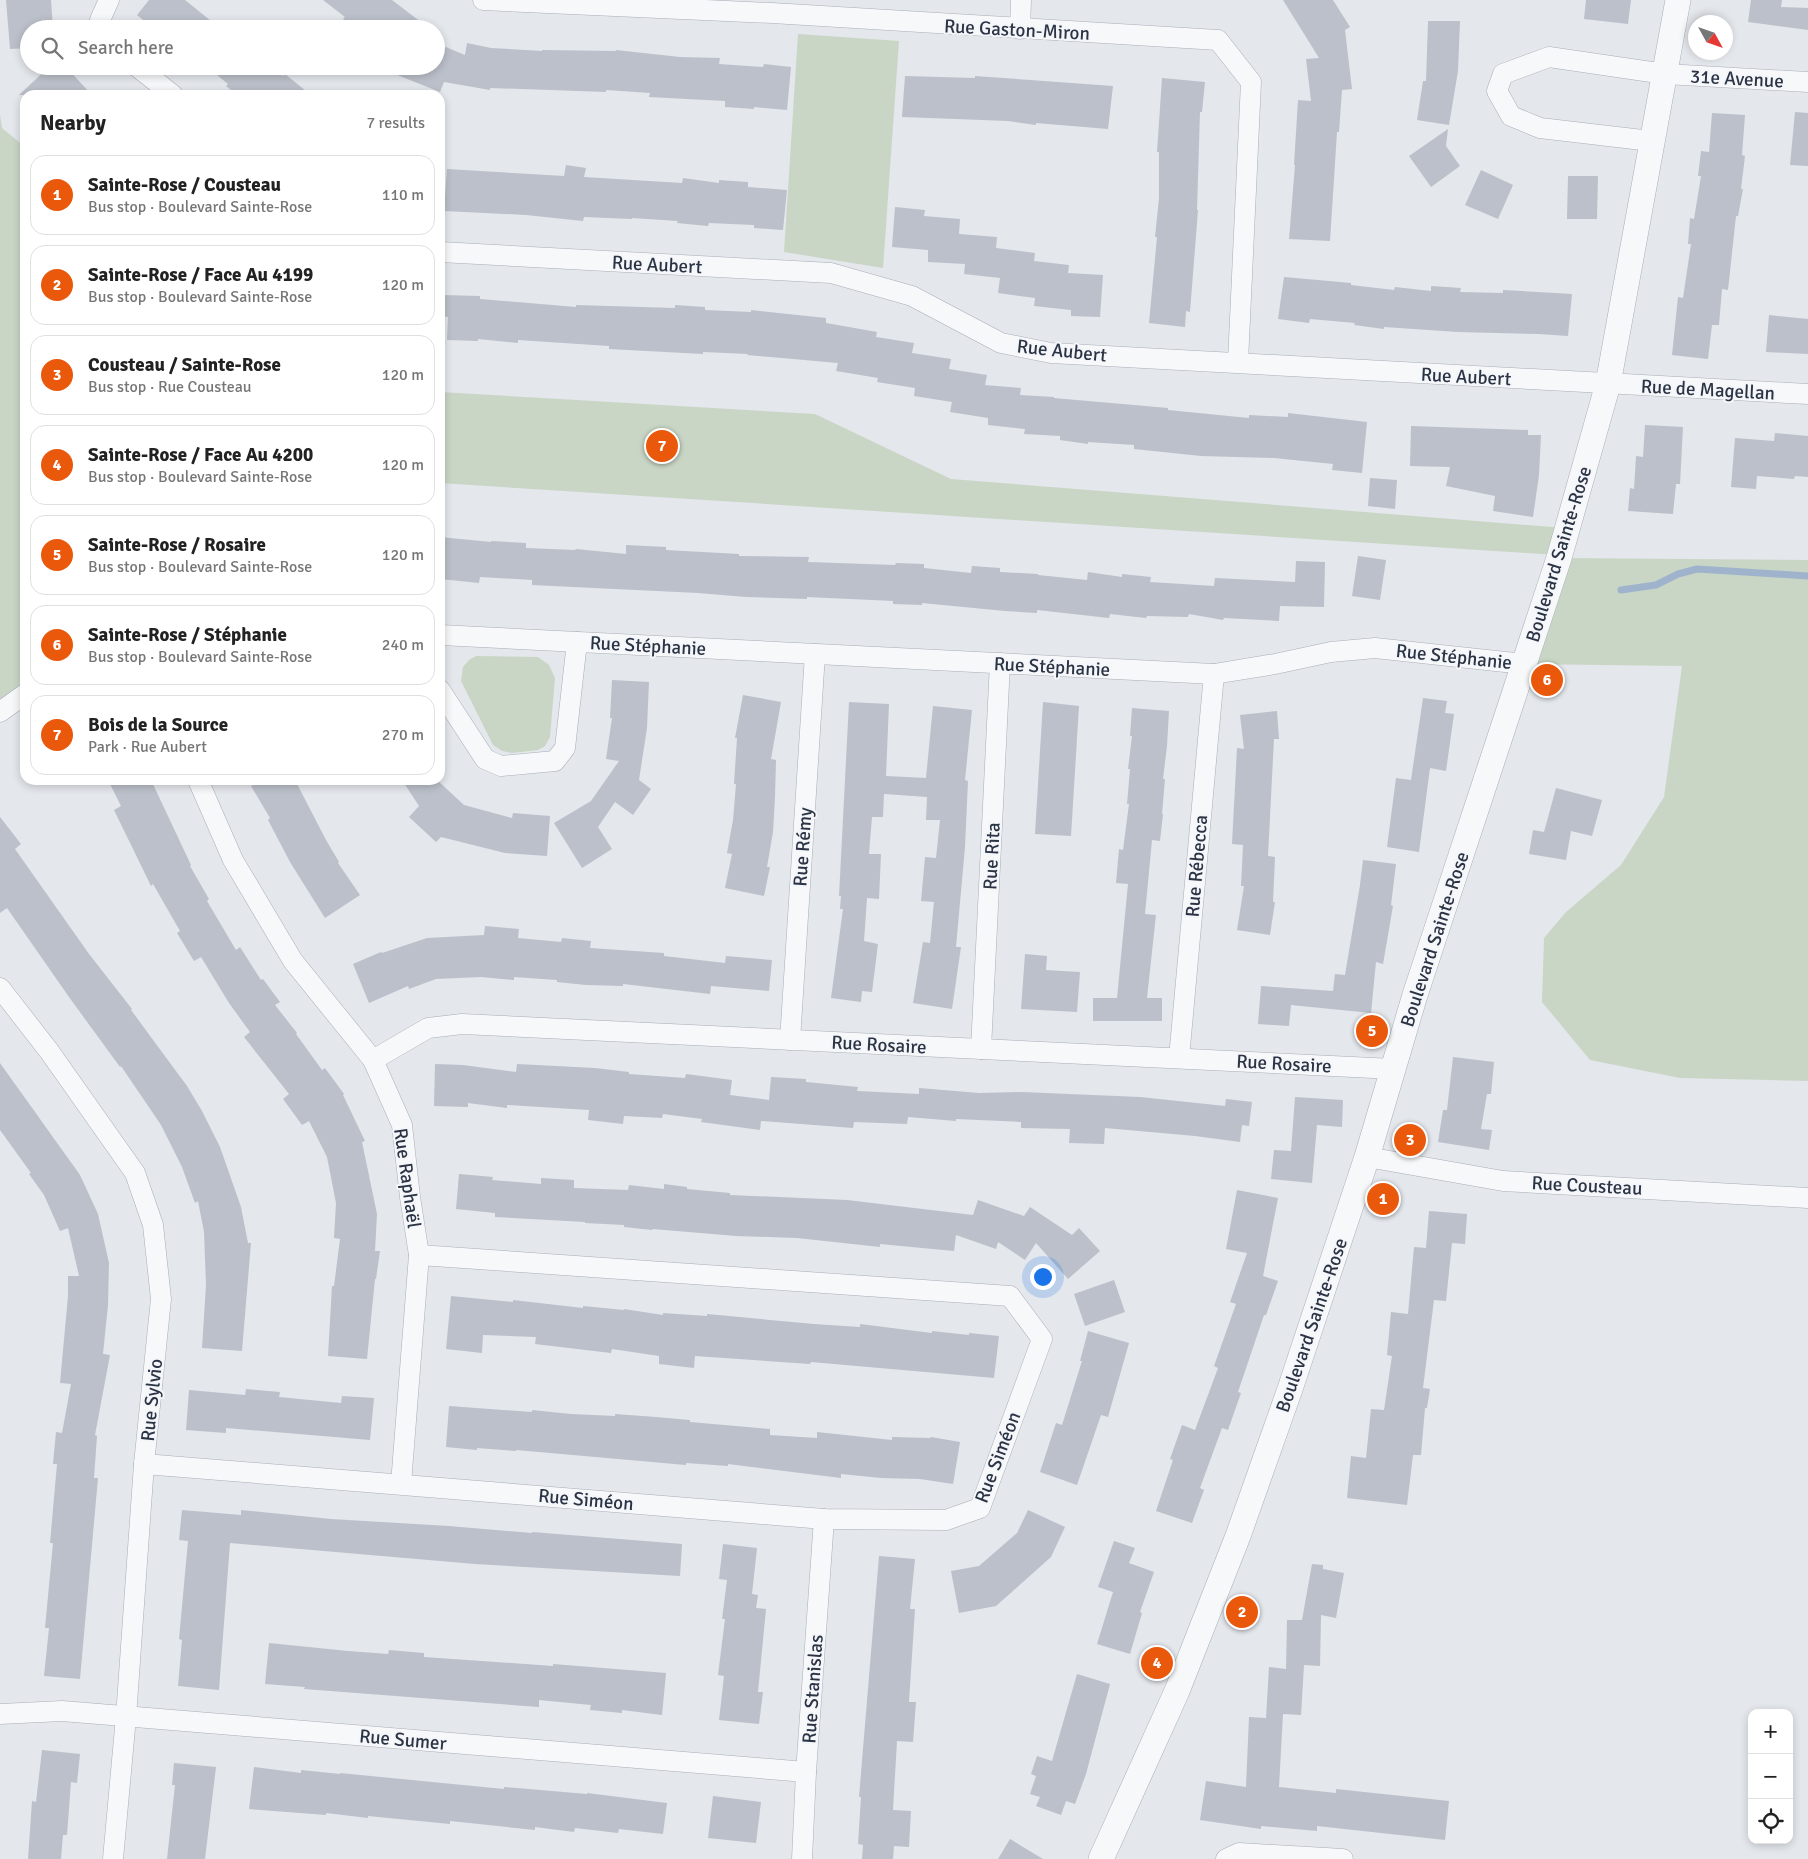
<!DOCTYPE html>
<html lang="en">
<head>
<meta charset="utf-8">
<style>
	:root { --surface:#fff; --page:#f6f6f6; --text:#222; --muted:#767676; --line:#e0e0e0; --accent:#ea580c }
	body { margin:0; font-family:Signika,sans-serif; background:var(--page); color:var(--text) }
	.controls { position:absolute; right:15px; bottom:15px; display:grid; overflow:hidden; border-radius:10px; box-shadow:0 2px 8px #0003 }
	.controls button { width:45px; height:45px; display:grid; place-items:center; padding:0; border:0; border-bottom:1px solid var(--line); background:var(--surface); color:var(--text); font:25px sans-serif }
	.compass { position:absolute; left:1688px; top:15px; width:45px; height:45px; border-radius:50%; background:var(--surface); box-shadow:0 2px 8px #0003; rotate:130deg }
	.you { position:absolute; left:1042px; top:1276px; width:18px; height:18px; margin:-12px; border:4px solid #fff; border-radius:50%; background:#1a73e8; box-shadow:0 0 0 8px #1a73e833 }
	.badge { display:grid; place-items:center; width:32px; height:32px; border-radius:50%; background:var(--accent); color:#fff; font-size:16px; font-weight:700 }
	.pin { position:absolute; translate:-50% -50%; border:2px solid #fff; box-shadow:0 1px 5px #0006 }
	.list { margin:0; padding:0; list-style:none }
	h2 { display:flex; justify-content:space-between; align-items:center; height:65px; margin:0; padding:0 20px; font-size:21px }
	h2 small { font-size:16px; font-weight:400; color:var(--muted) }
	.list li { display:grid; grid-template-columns:32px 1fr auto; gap:15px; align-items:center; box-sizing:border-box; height:80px; margin:0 10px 10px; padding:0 10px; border:1px solid var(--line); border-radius:15px }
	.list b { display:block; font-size:19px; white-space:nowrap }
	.list p { margin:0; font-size:16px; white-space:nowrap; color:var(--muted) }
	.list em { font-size:16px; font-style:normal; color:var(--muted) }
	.icon { flex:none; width:28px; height:28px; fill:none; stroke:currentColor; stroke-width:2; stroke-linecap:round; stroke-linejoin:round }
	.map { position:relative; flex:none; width:1808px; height:1859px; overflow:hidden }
	.search { position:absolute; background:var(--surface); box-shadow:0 2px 8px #0003; left:20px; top:20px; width:425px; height:55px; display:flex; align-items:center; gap:12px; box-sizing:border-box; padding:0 18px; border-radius:28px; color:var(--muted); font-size:19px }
	.panel { position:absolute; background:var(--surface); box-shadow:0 2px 8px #0003; left:20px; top:90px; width:425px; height:695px; border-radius:15px }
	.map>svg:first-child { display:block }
</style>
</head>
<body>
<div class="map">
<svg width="1808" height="1859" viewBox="0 0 1808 1859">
	<rect width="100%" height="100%" fill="#e4e7ec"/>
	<g fill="#c9d6c5">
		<path d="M798,34L899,41L883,268L784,252Z"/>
		<path d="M0,115L2,128L25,147V693L0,711Z"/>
		<path d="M440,392L815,414L951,479L1565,528L1558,555L440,483Z"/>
		<path d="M1559,558L1808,560V1081L1680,1078L1590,1060L1542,1002L1544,938L1566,912L1621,865L1664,797L1682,666L1524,664Z"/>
		<path d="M476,656L538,657L549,665L555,678L550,737L545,746L538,750L512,753L502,751L493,745L461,681L463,667L469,660Z"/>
	</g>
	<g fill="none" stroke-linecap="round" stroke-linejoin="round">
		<path stroke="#9fb4cc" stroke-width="7" d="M1621,590L1656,585L1678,574L1697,569L1808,576"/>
	</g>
	<g fill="#bbc0ca">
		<path d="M6,0H51L53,29H29V48L10,49Z"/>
		<path d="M149,0H185L221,29H154L137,15Z"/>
		<path d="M323,0H392L430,29H356L343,19L345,17Z"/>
		<path d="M1283,0H1333L1350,27L1345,30L1352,89L1342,90L1339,132H1337L1330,241L1289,239L1295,165H1294L1298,100L1311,101L1306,59L1319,58Z"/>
		<path d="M1586,0H1631L1628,24L1584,19Z"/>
		<path d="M1751,0H1782L1781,7L1808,8V30L1748,22Z"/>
		<path d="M1428,21H1460L1458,71L1449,125L1417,120L1423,81H1426Z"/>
		<path d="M436,43L465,55L467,43L491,48L542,51V50L616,51V50L680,57L720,58L719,64L763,67L764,64L791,67L787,110L754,107V109L725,107V101L649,97L650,93L606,90V92L490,88V90L444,82L440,92L377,67L436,66Z"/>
		<path d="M50,66H65L92,95H19Z"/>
		<path d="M206,66H271L283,76L285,74L311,95H237L226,86L228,84Z"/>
		<path d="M905,76L975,78V76L1113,86L1108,129L1036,123V125L1008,121L902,117Z"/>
		<path d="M1162,78L1205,82L1202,112H1200L1197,210H1198L1190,312L1186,311L1185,327L1149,323L1157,237H1155L1159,198V152H1157Z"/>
		<path d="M1795,112L1808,113V166L1790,165Z"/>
		<path d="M1712,113L1745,115L1742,155L1745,156L1741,189H1743L1738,216H1736L1728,290L1722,289L1719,325H1712L1708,359L1672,355L1678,297L1683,298L1691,244H1688L1690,218L1694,219L1701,176H1698L1701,151L1709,152Z"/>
		<path d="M1448,129L1446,146L1460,166L1431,187L1409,156Z"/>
		<path d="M566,165L586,168L584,177L682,183L683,178L719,183V180L748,182V187L787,190L783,230L754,228V225L709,223L708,226L677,223L678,221L632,218V219L584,217L583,221L526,215L444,211L447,169L564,176Z"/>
		<path d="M1481,170L1513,185L1498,219L1465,205Z"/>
		<path d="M1568,176H1598L1597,219H1567Z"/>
		<path d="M895,207L925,210L924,216L960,219L959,234L997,237L996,248L1035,253L1034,261L1069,265L1068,273L1103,275L1100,317L1071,316V310L1034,306L1035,298L998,293L1000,278L964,274L965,264L928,262V250L892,247Z"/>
		<path d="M1284,277L1351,283V285L1394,290L1395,287L1431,291V286L1461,288L1460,292L1503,293V290L1572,294L1568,336L1538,334L1458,332L1384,327V329L1354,325L1355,323L1310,319L1309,323L1278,319Z"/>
		<path d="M441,295L480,296V299L576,307V305L675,308V305L705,307V310L751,312V310L826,318V323L877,332L876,337L914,343L912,353L951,359L949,369L987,375L985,385L1021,388L1020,395L1054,397V398L1168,408V410L1249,418V415L1288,417V413L1367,422L1362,473L1332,470L1333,464L1274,458L1201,456L1134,449V445L1088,442V444L1060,440V436L1024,434L1025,429L988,425V418L950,412L952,402L914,396L915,388L877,382L878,378L836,371L838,363L747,355L748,354L703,352V354L609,349V346L518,340V343L478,339V341L447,340L448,317L440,316Z"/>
		<path d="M1769,315L1808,319V354L1766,352Z"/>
		<path d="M1645,425L1683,427L1680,484H1676L1673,514L1628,511L1630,488L1634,489L1636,456L1643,457Z"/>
		<path d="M1411,426L1528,430V435H1541L1539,475L1533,517L1493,511L1495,496L1446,486L1450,467L1410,466Z"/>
		<path d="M1775,433L1808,436V477L1795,476L1794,479L1757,476L1756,489L1731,487L1735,438L1774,441Z"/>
		<path d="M1370,478L1397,480L1395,509L1368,506Z"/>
		<path d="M440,537L491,542V541L526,543V548L575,550L576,549L626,554V545L666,547V550L739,554V556L809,557L808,562L895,565L896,563L924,564V568L971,573L972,566L1000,568V572L1038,574V575L1087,580L1088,572L1122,577V574L1151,577L1150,582L1214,586L1215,578L1295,582L1296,561L1325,562L1324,607L1280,606L1279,621L1224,618L1223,620L1189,614L1188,617L1147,616L1146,618L1110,614L1109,618L1037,610V613L1005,611L922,603V605L893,604V601L807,597V599L746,597L698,593L532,585V580L480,577L479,583L440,579Z"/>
		<path d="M1358,556L1386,560L1380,600L1352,596Z"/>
		<path d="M612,680L649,682L647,728L639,780L651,789L633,815L615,802L598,827L612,849L582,868L554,823L591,801L619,761L606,759L612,718H610Z"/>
		<path d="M743,695L781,702L771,759L776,760L775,797L773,832L767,867H770L764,896L725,888L732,854L727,853L733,820L736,784H734L737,738H735Z"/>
		<path d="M1423,698L1447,701L1445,713L1454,714L1446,771L1430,768L1419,852L1387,847L1396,778L1411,780Z"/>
		<path d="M849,702L889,704L886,776L926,778L933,706L972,710L965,780L968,781L965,847L956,947H961L952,1009L913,1003L923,942L930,943L934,902L921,901L925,857L936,858L940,820H926L927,797L884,794L883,817H872L869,854H881L879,899L867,898L864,941L878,944L872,992L862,991L861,1002L831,998L843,909H840L841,896H839Z"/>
		<path d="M1043,702L1079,706L1071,836L1035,834Z"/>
		<path d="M1132,708L1169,711L1167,746L1163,779H1165L1162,814H1163L1160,841L1152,840L1145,914L1156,915L1147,998H1162V1021H1093V998H1117L1128,884L1116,883L1119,849L1123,850L1129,804H1127L1130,769H1128L1132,736H1130Z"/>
		<path d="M1277,711L1279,739H1274L1268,856L1275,857L1273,902H1275L1270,935L1237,930L1244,886H1241L1243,845L1232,844L1237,748L1244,749L1240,715Z"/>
		<path d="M108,780H151L191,865L190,866L209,899L207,901L236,950L240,947L261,980L263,979L280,1002L275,1005L297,1033L296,1034L322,1070L325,1068L344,1094L343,1095L365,1141L362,1142L377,1214L375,1251H380L376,1279H375L367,1359L328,1356L332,1286H334L340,1239L334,1238L336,1203L327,1157L309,1121L302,1125L283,1099L289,1094L244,1037L250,1032L229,1003L201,957L194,961L177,933L180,931L153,884L151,886L114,810L121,806Z"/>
		<path d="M261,780H295L326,840L339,862L338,863L360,895L325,918L290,862L268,820L270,818L251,786Z"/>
		<path d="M402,780H437L464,805L512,818L513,813L550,816L547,856L505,853L441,837L436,842L409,817L419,806Z"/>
		<path d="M1556,788L1602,800L1592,836L1571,831L1566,860L1529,854L1533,830L1544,832Z"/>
		<path d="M0,817L21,844L15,849L89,954L132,1009L131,1010L187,1086L202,1111L220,1147L241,1207L248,1243H251L242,1351L202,1348L206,1285L204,1232L198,1201L195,1203L182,1167L161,1125L121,1066L120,1067L69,997L7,908L0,913Z"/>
		<path d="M1363,860L1396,864L1391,905L1393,906L1383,964L1376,962L1371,1013L1291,1005L1289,1026L1258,1024L1261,986L1333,991L1335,974L1345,975L1360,885Z"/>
		<path d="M485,926L519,929L518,938L561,942L562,938L591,941L590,948L664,953V956L725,963L726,956L772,960L769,991L711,986L710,994L623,984V986L586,985L557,982V980L514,977V980L481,977L436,979L409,989L408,986L369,1003L353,964L381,952L382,953L427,938L484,935Z"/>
		<path d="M1025,954L1047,956L1046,970L1080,972L1077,1012L1021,1009Z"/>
		<path d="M1453,1057L1494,1062L1491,1094H1487L1481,1129L1492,1130L1489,1150L1438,1142L1443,1110H1447Z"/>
		<path d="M0,1063L80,1175L98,1214L109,1263L108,1305L103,1354L110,1355L95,1435L97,1436L94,1478H98L80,1679L44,1676L49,1628H45L53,1543H50L57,1464H53L56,1432L62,1433L71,1384L60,1383L68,1296V1276H79L68,1228L60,1231L44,1195L29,1174L31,1173L0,1130Z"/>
		<path d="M435,1064L463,1065L516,1072L517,1064L595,1068L629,1072V1074L685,1078L686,1074L732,1080L730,1095L769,1100L771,1077L806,1079V1082L858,1087L857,1091L919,1094V1088L979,1093L1022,1092L1140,1097L1225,1106L1226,1099L1252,1102L1249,1126L1242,1125L1240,1142L1195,1136L1105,1128L1104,1144L1069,1143L1070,1129L1021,1128V1122L956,1119V1121L908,1117L907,1124L854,1122L853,1128L761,1121L760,1130L701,1122L702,1119L663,1114L662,1118L624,1116L623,1124L588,1120L589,1110L507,1105V1108L468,1103V1107L434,1106Z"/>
		<path d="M1295,1097L1343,1100L1342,1127L1317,1125L1312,1183L1271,1179L1274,1150L1291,1151Z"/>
		<path d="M459,1174L493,1177L492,1180L541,1184V1178L574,1180V1188L628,1190L629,1185L664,1189V1184L687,1187V1189L730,1193V1195L847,1200L973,1215L978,1200L1024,1216L1030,1207L1072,1235L1079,1228L1100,1251L1068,1279L1036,1243L1025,1260L998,1242L996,1249L956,1235L954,1251L880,1244V1247L797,1238L736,1236L653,1229L652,1230L624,1227V1225L585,1223V1222L495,1217V1213L456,1209Z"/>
		<path d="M1237,1190L1278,1198L1263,1276L1278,1281L1266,1315H1264L1238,1392L1241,1393L1228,1430L1222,1428L1200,1488L1204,1490L1192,1523L1156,1511L1173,1460L1170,1459L1182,1425L1195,1430L1218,1368L1214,1366L1236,1304L1230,1302L1247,1253L1226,1249Z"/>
		<path d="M1429,1211L1467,1214L1465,1244L1452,1243L1446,1301L1434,1300L1423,1388L1430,1389L1427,1408H1425L1421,1455H1413L1407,1505L1347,1498L1351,1456L1366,1458L1371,1409L1384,1410L1392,1356L1387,1355L1391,1312L1408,1314L1414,1247L1426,1248Z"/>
		<path d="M1114,1280L1125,1312L1085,1326L1074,1294Z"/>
		<path d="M451,1296L513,1302V1300L583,1308V1306L624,1310V1309L663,1315V1313L707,1316V1314L814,1324L860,1327V1324L932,1333V1331L969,1335V1333L999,1336L994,1378L811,1362L810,1364L695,1356L694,1368L659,1364V1356L612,1349L611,1353L535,1344L536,1337L483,1335L482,1353L446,1349Z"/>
		<path d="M1088,1331L1129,1343L1108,1417L1101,1415L1077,1485L1040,1472L1056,1423L1062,1425L1082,1361H1080Z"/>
		<path d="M246,1389L280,1392L279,1397L341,1403L342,1396L374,1398L370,1440L226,1428V1433L186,1430L189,1390L245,1395Z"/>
		<path d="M449,1406L532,1412V1410L571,1414L615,1416V1414L656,1417L690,1420V1422L770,1429V1435L817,1438V1432L892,1440V1437L930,1438L931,1437L960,1442L953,1484L920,1479L881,1478L841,1474V1478L728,1464V1466L686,1463V1465L516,1450V1451L477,1448V1450L446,1447Z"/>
		<path d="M182,1510L241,1515V1510L331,1519L449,1526L532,1533V1532L682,1544L680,1576L475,1564L230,1543L219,1690L178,1686L182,1640L179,1639L188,1541L179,1540Z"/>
		<path d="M1028,1510L1065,1527L1051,1557L996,1606L959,1613L951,1571L979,1566L1017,1533Z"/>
		<path d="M1114,1541L1135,1548L1129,1563L1154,1572L1140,1612L1142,1613L1130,1654L1097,1644L1113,1592L1098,1587Z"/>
		<path d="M723,1544L757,1548L752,1594L758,1595L756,1608L766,1609L758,1692H763L759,1724L719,1720L724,1676L718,1675L725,1619H722L727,1580L719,1579Z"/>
		<path d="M879,1556L915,1559L910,1609H915L909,1702H916L913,1742L897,1741L893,1810L911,1811L909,1847L894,1846L893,1859H862L863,1845L858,1844L861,1797H859Z"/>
		<path d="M1312,1564L1323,1565V1569L1344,1573L1336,1618L1321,1615L1320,1666L1304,1665L1301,1715L1283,1714L1279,1787L1336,1793V1789L1449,1801L1445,1840L1317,1826V1831L1261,1826V1829L1200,1820L1206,1781L1246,1787L1249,1717L1266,1718L1269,1667L1286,1669L1287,1620H1302Z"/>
		<path d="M269,1643L348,1651L388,1654L389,1650L424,1653V1657L553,1666V1664L666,1673L662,1715L622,1710V1713L590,1710L591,1705L539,1700V1707L304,1689L305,1687L265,1684Z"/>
		<path d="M1077,1674L1110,1684L1086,1774L1075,1804L1066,1801L1061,1815L1036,1806L1040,1797L1030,1794L1036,1776L1031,1774L1037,1756L1052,1761Z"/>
		<path d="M42,1750L80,1754L77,1783L71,1782L67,1835H63L61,1859H28L32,1801L36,1802Z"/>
		<path d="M174,1763L216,1767L205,1859H167L175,1785H172Z"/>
		<path d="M254,1767L301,1773V1770L340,1774V1773L504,1789V1787L587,1794V1793L667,1803L663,1834L619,1829L618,1833L575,1828L574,1832L535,1827V1830L450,1821V1824L368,1816V1818L326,1813V1815L249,1809Z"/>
		<path d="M713,1796L761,1802L756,1843L708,1838Z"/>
		<path d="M1010,1839L1043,1859H998Z"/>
	</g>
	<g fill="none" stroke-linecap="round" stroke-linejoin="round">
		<g stroke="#a9aeb7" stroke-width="21">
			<g id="minor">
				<path d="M483,0L772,13L1218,40L1251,82L1238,362"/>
				<path d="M104,29L100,20L109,0"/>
				<path d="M1020,29L1021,0"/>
				<path d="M136,66L173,95"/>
				<path d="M1651,141L1540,128L1511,116L1497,91L1503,74L1549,57L1665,74L1808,82"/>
				<path d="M440,252L831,273L912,296L1001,343L1051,353L1808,394"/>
				<path d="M440,635L1214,674L1275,664L1331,652L1375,648L1524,664"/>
				<path d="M440,690L485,759L501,766L555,761L565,748L577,642"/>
				<path d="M0,712L25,694"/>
				<path d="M198,780L233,860L293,961L373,1060L402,1125L410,1197L419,1255L401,1484"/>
				<path d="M0,988L49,1051L135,1173L153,1225L161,1299L144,1464L126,1717L113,1859"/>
				<path d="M790,1040L815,654"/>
				<path d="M981,1049L1000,663"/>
				<path d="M1179,1058L1214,674"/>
				<path d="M373,1060L428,1028L462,1024L1394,1069"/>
				<path d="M1367,1157L1503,1181L1808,1198"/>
				<path d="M144,1464L824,1519L946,1520L980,1508L1042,1339L1010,1296L419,1255"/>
				<path d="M0,1714L62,1711L806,1772"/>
				<path d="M802,1859L806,1772L824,1519"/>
				<path d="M1226,1859L1239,1853L1343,1859"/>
			</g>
		</g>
		<g stroke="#a9aeb7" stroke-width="26">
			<path id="tertiary" d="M1101,1859L1177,1691L1238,1536L1290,1389L1367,1157L1415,995L1559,558L1608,384L1678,0"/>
		</g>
		<use href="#minor" stroke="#f7f8fa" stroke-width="20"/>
		<use href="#tertiary" stroke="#f7f8fa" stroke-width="25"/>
	</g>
	<g text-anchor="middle" stroke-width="4" stroke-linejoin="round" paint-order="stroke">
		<g font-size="19" fill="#2b3445" stroke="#f4f6f9">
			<text transform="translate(1017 29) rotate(3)" y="7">Rue Gaston-Miron</text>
			<text transform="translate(1737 78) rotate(3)" y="7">31e Avenue</text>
			<text transform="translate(657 264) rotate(3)" y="7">Rue Aubert</text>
			<text transform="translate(1062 350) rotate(6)" y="7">Rue Aubert</text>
			<text transform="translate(1466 376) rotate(3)" y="7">Rue Aubert</text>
			<text transform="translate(1708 389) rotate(3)" y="7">Rue de Magellan</text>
			<text transform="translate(1558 554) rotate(-73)" y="7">Boulevard Sainte-Rose</text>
			<text transform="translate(648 645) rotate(3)" y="7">Rue Stéphanie</text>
			<text transform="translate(1454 656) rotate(6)" y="7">Rue Stéphanie</text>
			<text transform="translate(1052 666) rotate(3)" y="7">Rue Stéphanie</text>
			<text transform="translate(802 847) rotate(-86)" y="7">Rue Rémy</text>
			<text transform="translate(991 856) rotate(-87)" y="7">Rue Rita</text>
			<text transform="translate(1196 866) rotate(-85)" y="7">Rue Rébecca</text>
			<text transform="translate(1434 939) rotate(-72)" y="7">Boulevard Sainte-Rose</text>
			<text transform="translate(879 1044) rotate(3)" y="7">Rue Rosaire</text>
			<text transform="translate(1284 1063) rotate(3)" y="7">Rue Rosaire</text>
			<text transform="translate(408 1178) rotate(82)" y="7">Rue Raphaël</text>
			<text transform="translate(1587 1185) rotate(3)" y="7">Rue Cousteau</text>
			<text transform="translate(1311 1325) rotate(-71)" y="7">Boulevard Sainte-Rose</text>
			<text transform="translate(151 1400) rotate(-84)" y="7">Rue Sylvio</text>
			<text transform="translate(997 1457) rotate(-69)" y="7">Rue Siméon</text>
			<text transform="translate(586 1499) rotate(5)" y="7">Rue Siméon</text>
			<text transform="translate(812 1689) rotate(-86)" y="7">Rue Stanislas</text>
			<text transform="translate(403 1739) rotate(5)" y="7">Rue Sumer</text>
		</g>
	</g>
</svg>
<div class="controls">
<button>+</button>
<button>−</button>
<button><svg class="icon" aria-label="locate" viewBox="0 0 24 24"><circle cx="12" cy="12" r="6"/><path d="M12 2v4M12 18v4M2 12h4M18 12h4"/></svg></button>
</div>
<svg class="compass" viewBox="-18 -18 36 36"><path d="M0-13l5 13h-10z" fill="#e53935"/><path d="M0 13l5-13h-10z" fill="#767676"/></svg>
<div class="you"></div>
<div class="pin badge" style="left:1383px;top:1199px">1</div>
<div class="pin badge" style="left:1242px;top:1612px">2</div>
<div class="pin badge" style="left:1410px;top:1140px">3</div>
<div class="pin badge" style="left:1157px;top:1663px">4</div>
<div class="pin badge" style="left:1372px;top:1031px">5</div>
<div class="pin badge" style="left:1547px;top:680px">6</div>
<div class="pin badge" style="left:662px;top:446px">7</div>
<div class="search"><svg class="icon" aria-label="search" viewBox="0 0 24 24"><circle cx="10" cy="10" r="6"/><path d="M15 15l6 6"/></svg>Search here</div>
<section class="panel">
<h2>Nearby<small>7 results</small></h2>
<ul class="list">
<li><span class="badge">1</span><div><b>Sainte-Rose / Cousteau</b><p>Bus stop · Boulevard Sainte-Rose</p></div><em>110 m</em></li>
<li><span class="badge">2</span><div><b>Sainte-Rose / Face Au 4199</b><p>Bus stop · Boulevard Sainte-Rose</p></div><em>120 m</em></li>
<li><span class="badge">3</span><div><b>Cousteau / Sainte-Rose</b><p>Bus stop · Rue Cousteau</p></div><em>120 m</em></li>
<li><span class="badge">4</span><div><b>Sainte-Rose / Face Au 4200</b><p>Bus stop · Boulevard Sainte-Rose</p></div><em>120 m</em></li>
<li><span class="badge">5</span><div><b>Sainte-Rose / Rosaire</b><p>Bus stop · Boulevard Sainte-Rose</p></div><em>120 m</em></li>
<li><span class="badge">6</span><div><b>Sainte-Rose / Stéphanie</b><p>Bus stop · Boulevard Sainte-Rose</p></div><em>240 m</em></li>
<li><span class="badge">7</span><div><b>Bois de la Source</b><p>Park · Rue Aubert</p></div><em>270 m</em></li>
</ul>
</section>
</div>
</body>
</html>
